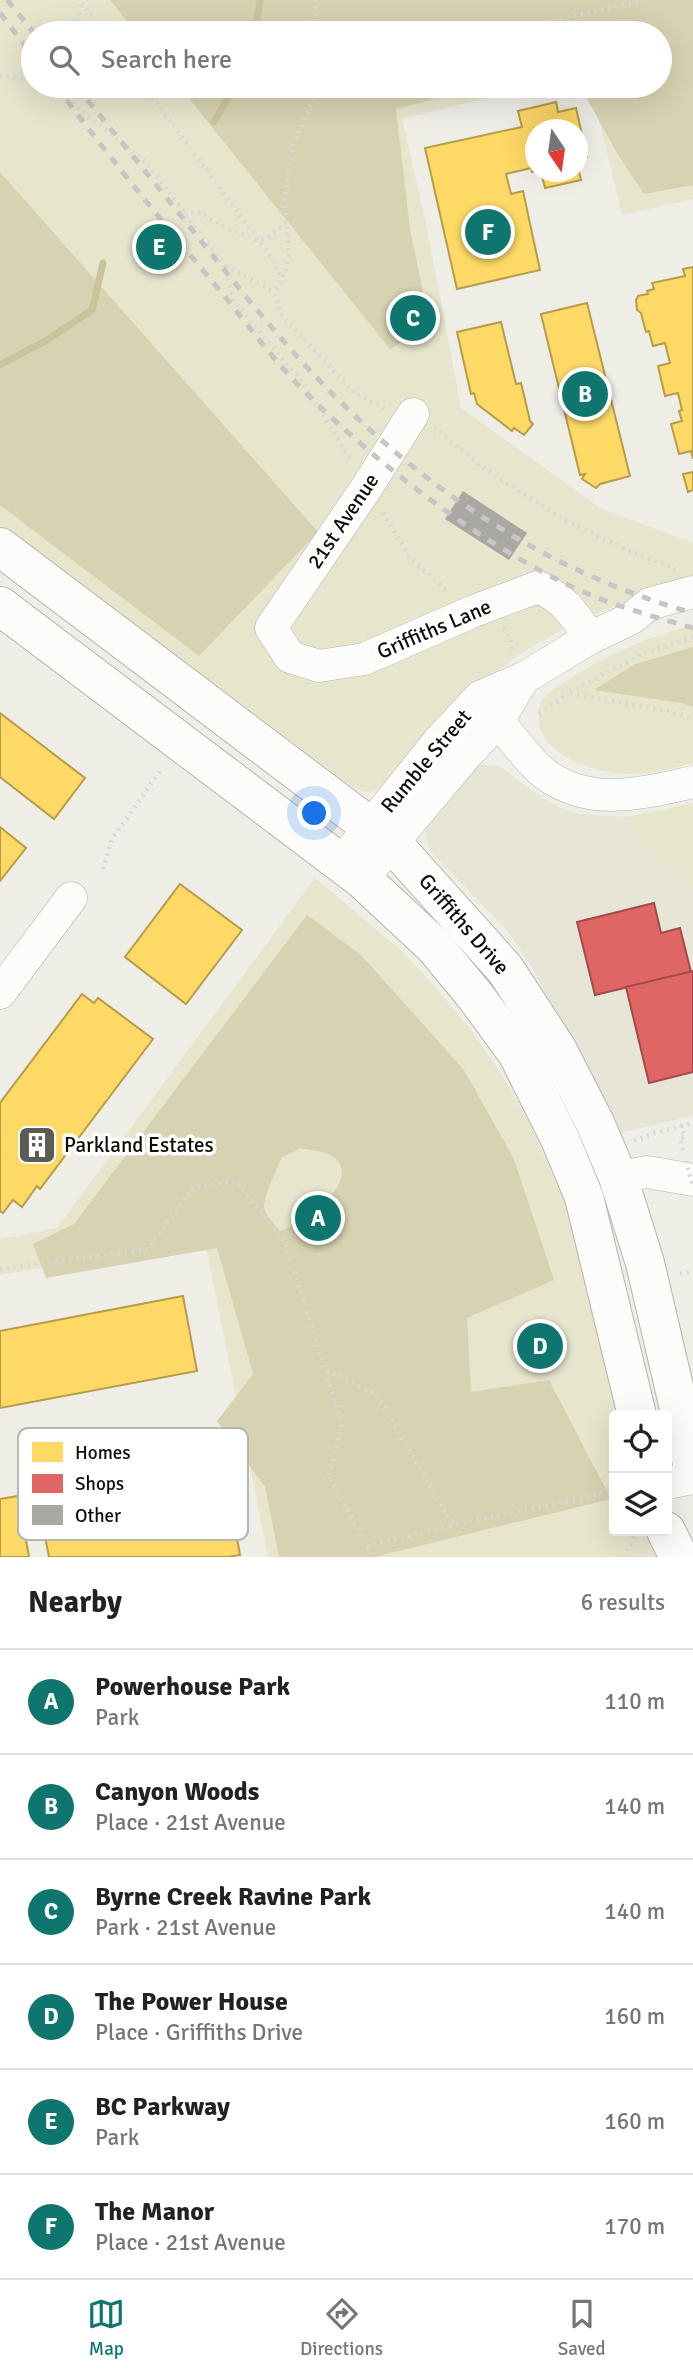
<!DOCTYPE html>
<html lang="en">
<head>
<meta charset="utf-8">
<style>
	:root { --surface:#fff; --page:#f2f2f2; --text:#222; --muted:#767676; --line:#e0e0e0; --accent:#0f766e }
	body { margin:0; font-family:Signika,sans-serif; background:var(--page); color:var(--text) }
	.controls { position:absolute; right:21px; bottom:21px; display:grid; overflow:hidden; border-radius:7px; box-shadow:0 7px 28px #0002 }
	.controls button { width:63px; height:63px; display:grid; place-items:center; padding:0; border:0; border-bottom:2px solid var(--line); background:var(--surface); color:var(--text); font:35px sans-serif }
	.compass { position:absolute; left:525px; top:119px; width:63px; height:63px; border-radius:50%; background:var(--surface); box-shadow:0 7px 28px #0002; rotate:167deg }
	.you { position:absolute; left:315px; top:814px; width:24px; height:24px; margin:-18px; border:5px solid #fff; border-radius:50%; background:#1a73e8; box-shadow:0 0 0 10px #1a73e833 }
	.badge { display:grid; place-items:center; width:46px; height:46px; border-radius:50%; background:var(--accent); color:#fff; font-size:23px; font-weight:700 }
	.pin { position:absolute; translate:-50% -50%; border:4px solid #fff; box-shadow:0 2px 7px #0006 }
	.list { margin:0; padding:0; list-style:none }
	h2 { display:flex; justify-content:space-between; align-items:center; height:91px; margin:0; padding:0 28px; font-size:30px }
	h2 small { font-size:23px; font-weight:400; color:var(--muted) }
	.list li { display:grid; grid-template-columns:46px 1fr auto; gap:21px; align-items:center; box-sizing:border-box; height:105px; padding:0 28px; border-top:2px solid var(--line) }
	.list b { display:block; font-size:26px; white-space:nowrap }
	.list p { margin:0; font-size:23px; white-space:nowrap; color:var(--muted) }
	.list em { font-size:23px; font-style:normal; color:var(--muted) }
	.icon { flex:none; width:38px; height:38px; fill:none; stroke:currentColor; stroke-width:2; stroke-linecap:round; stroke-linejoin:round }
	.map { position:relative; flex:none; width:693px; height:1557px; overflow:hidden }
	.search { position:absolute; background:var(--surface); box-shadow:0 7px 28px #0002; left:21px; right:21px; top:21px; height:77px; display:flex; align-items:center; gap:18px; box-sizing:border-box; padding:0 24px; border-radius:38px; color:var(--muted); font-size:26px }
	.sheet { height:721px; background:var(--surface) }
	nav { display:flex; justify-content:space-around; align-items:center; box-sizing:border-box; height:98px; border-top:2px solid var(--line); background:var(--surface); font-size:19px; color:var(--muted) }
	nav a { display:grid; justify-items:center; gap:4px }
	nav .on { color:var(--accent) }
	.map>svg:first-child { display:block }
</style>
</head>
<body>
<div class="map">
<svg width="693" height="1557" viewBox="0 0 693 1557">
	<rect width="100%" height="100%" fill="#eeede6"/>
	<path fill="#e7e5d6" d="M480,765L499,766L541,797L561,808L579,814L627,817L633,834L693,889V1116L614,1134L533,969L507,930L430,851L425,827L472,767Z"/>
	<g fill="#e8e5cd">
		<path d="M0,0H693V199L622,215L591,86H660V33H33V86H534L402,119L427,228L461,408L600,508L693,543V582C620,600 548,629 490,677C476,688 464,703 452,716C428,740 404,765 381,789L367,792L356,789L0,525Z"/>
		<path d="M693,625V763C673,768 651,775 630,774C600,774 550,759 540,727C537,717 538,704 545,696C552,689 563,684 571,678C609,653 649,637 693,625Z"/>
		<path d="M693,803V889L632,834L627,817Z"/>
		<path d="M315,878L398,948L435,987L470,1029L503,1077L531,1126L575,1226L622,1415H614V1531H650L656,1557H268L205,1242L0,1275V1239L57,1228Z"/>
	</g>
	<g fill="#d7d2b1" fill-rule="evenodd">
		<path d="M110,0H693V185L644,194L618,155L580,86H660V33H137Z"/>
		<path d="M179,86H484L396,109L410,229L430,326L390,349Z"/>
		<path d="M0,172L318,532L199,656L0,505Z"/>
		<path d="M693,647V707L682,703L594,690L635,664Z"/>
		<path d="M307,915L362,956L464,1070L514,1159L554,1280L467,1318L471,1392L549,1380L611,1499L374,1557H279L265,1487L217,1421L253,1374L217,1248L46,1278L33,1244L74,1224ZM301,1148C313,1151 334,1151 340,1164C353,1189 299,1225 280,1231C275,1225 266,1216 264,1208C262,1202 278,1165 282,1157Z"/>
	</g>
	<g fill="#ffd966" stroke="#b79c4a" stroke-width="2">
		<path d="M556,102L558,112L576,108L587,157L578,159V130H536V172H532L531,168L506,174L511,194L523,191L540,270L457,289L425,148L522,127L518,111Z"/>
		<path d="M578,167L581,180L545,188L541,172H578Z"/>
		<path d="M693,267V459L691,451L679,454L671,424L682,421L679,411L682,410L678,393L665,396L658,366L670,363L665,343L653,346L649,331L646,332L641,313L637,310L636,300L638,296L648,294L647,291L654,289L652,283L685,276L683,269Z"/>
		<path d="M587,303L630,476L600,484L596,488L582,479L585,474L580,475L541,314Z"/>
		<path d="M501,322L516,384L521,383L530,421L533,424L524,435L514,428L512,431L477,404L474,393L471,394L457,332Z"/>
		<path d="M693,472V490L688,492L683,474Z"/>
		<path d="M0,713L85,778L54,819L0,777Z"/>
		<path d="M0,827L26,848L0,881Z"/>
		<path d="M180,884L242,930L186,1004L125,957Z"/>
		<path d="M82,994L94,1003L98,998L153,1039L40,1189L37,1186L22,1207L13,1200L3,1213L0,1211V1103Z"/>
		<path d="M183,1296L197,1371L0,1408V1331Z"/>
		<path d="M227,1481L240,1555L227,1557H49L41,1516Z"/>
		<path d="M18,1496L29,1557H0V1499Z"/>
	</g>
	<g fill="#e06666" stroke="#a14b4a" stroke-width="2">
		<path d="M654,903L661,933L680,928L691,972L595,995L577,922Z"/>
		<path d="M693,971V1072L649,1083L626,987Z"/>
	</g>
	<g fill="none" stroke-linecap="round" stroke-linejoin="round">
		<g stroke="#cac49c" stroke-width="7">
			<path d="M255,33L260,0"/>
			<path d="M214,122L235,86"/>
			<path d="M0,365L47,340L92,310L103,263"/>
		</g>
	</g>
	<path fill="#a9a8a3" d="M463,491L527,533L509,560L445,519Z"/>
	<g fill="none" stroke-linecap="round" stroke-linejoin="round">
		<g stroke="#b5b4af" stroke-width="33">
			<g id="minor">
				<path d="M413,414L367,487L271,628L290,657L319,666L364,659L474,611L538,587C565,599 574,614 590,638"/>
				<path d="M498,721C512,737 529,762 545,774C591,808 643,793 693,782"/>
				<path d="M341,863L438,742L480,697L524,678L590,638L632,618L649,604L693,592"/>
				<path d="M362,879L467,754L498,721L524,678"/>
				<path d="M0,993L71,898"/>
				<path d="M618,1177L647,1172L693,1180"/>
				<path d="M667,1483L693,1478"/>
			</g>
		</g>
		<g stroke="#b5b4af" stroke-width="40">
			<g id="major">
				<path d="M0,547L392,843L505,969L557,1049L595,1123L618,1177L645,1263L693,1468"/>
				<path d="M0,606L362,879L434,946L476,997L517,1053L560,1139L584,1197L637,1415"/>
				<path d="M666,1531L679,1557"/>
			</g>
		</g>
		<g stroke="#d8d8d6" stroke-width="4.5" stroke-dasharray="2 5" stroke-linecap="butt">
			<path d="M314,0L319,33"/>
			<path d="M82,3L105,33"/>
			<path d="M71,33L75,29L82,1"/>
			<path d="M499,33L644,0"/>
			<path d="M0,76L33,80"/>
			<path d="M14,78L33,64"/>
			<path d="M50,86L145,161L225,266L233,300L307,388L351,461"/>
			<path d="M144,86L273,260L281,278"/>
			<path d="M319,86L293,146L285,199L289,256L286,270L275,292L280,313L354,393L385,408"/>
			<path d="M184,212L201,213L226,228L258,240L267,238L286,223"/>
			<path d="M226,266L275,292"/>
			<path d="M434,428L491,473L564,520L627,550L676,569"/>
			<path d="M383,513L409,556L448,592"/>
			<path d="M504,628L511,639V649"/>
			<path d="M693,637L640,655L568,693L668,711L693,719"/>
			<path d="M539,714L568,693"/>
			<path d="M103,869L112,839L160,771"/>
			<path d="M681,1125L685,1137L680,1138L683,1150"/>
			<path d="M634,1141L654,1133L693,1123"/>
			<path d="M0,1269L148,1249L194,1186L236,1182L285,1242L342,1422L329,1475L373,1557"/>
			<path d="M680,1274L693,1271"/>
			<path d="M327,1370L377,1395L453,1525L596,1495L614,1487"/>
			<path d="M367,1546L453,1525"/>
			<path d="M624,1557L635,1535"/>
		</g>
		<use href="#minor" stroke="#fcfcfb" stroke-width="32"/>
		<use href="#major" stroke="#fcfcfb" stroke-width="38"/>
		<g stroke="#c7c6c4" stroke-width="5" stroke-dasharray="9 9" stroke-linecap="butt">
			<path d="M7,0L34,33"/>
			<path d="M0,13L33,56"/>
			<path d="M56,86C109,157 165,225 222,293C247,324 272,358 300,387C370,458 469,535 558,580C600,602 648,615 693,628"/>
			<path d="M76,86C121,141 165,196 209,251C255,308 300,364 353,414C449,506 564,577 693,613"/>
		</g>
		<path stroke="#d8d8d6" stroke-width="4.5" stroke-dasharray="2 5" stroke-linecap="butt" d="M686,1161L693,1187"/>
	</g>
	<defs>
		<g id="building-square" transform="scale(2.0125)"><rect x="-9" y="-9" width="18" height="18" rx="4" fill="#5c5b56" stroke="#fff"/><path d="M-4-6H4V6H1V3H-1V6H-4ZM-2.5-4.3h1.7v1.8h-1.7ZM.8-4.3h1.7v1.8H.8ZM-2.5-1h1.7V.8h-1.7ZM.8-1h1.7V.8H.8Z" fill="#fff"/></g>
	</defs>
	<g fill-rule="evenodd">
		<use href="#building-square" x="37" y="1145"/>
	</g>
	<g text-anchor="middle" stroke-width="7" stroke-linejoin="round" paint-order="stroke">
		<g font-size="21" fill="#0e0d09" stroke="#fff">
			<text transform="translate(343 521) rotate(-56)" y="7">21st Avenue</text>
			<text transform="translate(434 629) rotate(-23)" y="7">Griffiths Lane</text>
			<text transform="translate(426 761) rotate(-50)" y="7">Rumble Street</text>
			<text transform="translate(464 924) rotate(49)" y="7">Griffiths Drive</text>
		</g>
		<g font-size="21" fill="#0e0d09" stroke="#fff" text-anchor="start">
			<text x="64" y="1152">Parkland Estates</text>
		</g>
	</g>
	<rect x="18" y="1428" width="230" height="112" rx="10" fill="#fff" stroke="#b7b6b5" stroke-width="2"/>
	<rect x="32" y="1442" width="31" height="20" fill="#ffd966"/>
	<rect x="32" y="1474" width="31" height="19" fill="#e06666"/>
	<rect x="32" y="1505" width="31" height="20" fill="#a9a8a3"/>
	<g font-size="19" fill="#0e0d09">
		<text x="75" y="1459">Homes</text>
		<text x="75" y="1490">Shops</text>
		<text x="75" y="1522">Other</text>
	</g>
</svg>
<div class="controls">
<button><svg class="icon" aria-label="locate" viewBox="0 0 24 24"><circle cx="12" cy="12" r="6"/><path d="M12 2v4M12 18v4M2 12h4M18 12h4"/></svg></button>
<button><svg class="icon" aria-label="layers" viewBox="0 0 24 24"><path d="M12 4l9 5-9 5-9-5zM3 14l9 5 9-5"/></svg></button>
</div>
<svg class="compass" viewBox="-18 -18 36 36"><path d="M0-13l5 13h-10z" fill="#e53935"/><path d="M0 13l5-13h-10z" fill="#767676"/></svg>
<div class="you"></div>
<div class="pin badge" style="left:318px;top:1218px">A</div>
<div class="pin badge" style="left:585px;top:394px">B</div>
<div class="pin badge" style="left:413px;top:318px">C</div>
<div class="pin badge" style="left:540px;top:1346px">D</div>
<div class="pin badge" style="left:159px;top:247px">E</div>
<div class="pin badge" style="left:488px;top:232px">F</div>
<div class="search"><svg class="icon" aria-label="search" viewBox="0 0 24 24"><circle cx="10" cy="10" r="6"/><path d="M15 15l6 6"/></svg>Search here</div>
</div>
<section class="sheet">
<h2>Nearby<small>6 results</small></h2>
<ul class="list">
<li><span class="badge">A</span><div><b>Powerhouse Park</b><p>Park</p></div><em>110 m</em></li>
<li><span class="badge">B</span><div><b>Canyon Woods</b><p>Place · 21st Avenue</p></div><em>140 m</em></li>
<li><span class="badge">C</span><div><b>Byrne Creek Ravine Park</b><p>Park · 21st Avenue</p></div><em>140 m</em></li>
<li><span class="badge">D</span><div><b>The Power House</b><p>Place · Griffiths Drive</p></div><em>160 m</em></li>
<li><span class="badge">E</span><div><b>BC Parkway</b><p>Park</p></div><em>160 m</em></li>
<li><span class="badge">F</span><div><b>The Manor</b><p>Place · 21st Avenue</p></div><em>170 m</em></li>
</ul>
</section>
<nav>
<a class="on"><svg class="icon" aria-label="map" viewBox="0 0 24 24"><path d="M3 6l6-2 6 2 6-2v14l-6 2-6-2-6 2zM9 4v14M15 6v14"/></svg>Map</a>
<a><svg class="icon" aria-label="directions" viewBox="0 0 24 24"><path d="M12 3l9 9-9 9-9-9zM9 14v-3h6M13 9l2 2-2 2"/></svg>Directions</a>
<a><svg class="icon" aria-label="saved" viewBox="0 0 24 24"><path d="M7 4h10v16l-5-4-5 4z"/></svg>Saved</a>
</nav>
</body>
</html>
